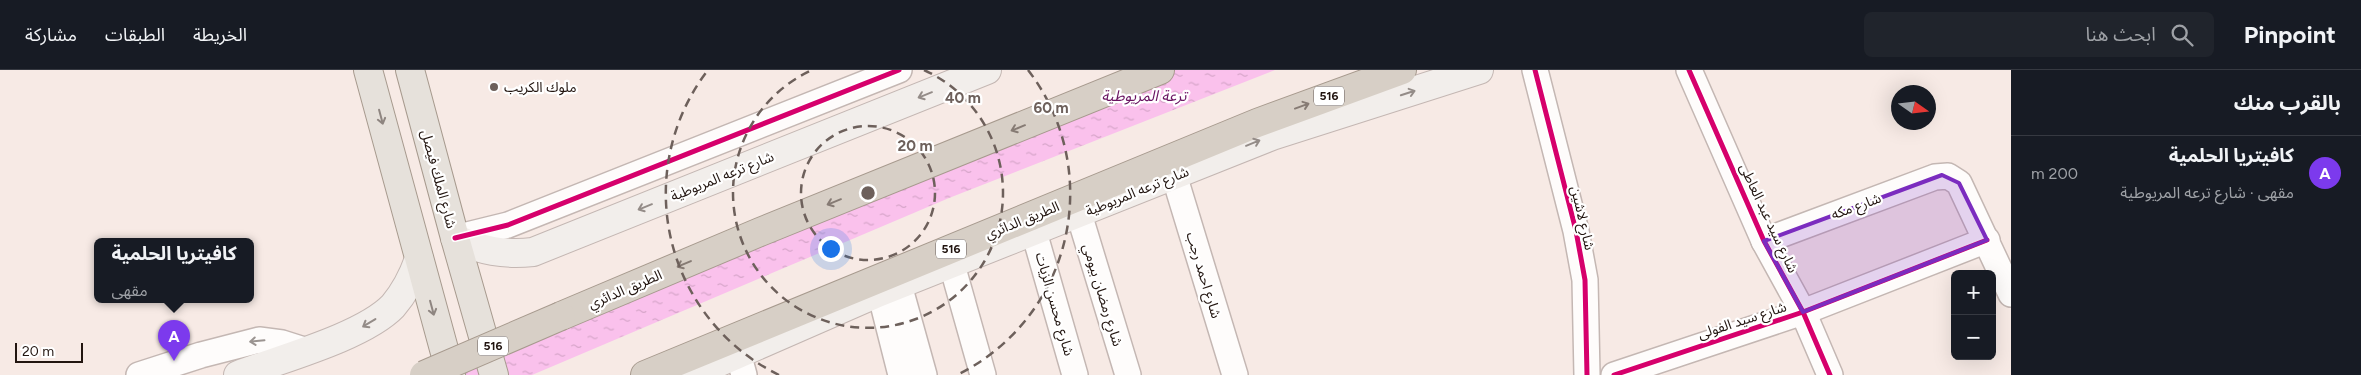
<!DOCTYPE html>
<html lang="ar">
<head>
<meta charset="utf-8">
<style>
	:root { --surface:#171b24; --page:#20242c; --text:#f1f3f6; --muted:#9ea1a6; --line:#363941; --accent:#7c3aed }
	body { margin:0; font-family:Figtree,"Noto Sans Arabic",sans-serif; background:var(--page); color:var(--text); direction:rtl }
	.controls { position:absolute; right:15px; bottom:15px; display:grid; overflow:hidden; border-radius:8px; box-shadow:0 5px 20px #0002 }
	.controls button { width:45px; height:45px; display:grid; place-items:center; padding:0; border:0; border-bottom:1px solid var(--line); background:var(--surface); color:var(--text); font:25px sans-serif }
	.compass { position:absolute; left:1891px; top:15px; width:45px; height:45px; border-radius:50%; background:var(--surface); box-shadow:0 5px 20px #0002; rotate:104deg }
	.scale { position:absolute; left:15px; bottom:12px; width:68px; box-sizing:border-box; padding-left:5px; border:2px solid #221510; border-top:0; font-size:14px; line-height:18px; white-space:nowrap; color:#221510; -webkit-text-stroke:4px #fff; paint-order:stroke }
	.you { position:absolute; left:830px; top:178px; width:18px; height:18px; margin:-12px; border:4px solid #fff; border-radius:50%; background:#1a73e8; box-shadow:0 0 0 8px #1a73e833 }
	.badge { display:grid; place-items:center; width:32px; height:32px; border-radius:50%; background:var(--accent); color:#fff; font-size:16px; font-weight:700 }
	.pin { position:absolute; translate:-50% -41px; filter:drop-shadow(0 1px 2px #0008) }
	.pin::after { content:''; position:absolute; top:26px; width:18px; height:15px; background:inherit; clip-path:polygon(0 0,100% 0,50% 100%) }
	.popup { position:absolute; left:94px; top:168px; width:160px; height:65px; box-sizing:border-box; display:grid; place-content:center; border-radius:8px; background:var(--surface); filter:drop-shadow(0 1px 4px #0005); font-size:16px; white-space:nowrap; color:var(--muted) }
	.popup b { font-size:19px; color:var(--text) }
	.popup::after { content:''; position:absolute; left:50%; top:100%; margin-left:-10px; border:10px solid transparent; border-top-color:var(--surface) }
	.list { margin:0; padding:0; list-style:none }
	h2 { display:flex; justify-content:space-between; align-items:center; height:65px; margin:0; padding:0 20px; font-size:21px }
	h2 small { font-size:16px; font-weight:400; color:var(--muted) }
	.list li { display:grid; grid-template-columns:32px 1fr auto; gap:15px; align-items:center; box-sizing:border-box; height:70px; padding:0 20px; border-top:1px solid var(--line) }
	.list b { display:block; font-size:19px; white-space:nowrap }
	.list p { margin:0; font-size:16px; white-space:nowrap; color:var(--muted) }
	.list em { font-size:16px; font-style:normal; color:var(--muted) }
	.icon { flex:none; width:28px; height:28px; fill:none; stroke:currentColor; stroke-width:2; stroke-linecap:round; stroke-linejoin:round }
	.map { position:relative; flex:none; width:2011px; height:305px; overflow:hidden; direction:ltr }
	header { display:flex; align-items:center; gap:30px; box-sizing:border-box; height:70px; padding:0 25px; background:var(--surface); border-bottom:1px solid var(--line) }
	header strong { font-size:24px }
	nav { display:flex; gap:28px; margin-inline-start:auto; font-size:18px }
	.search { width:350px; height:45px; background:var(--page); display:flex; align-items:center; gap:12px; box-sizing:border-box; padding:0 18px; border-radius:8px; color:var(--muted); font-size:19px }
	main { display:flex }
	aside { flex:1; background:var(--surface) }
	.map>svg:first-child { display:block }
</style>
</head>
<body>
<header>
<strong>Pinpoint</strong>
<div class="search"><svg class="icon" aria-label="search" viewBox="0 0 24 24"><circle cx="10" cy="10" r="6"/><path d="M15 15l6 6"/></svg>ابحث هنا</div>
<nav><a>الخريطة</a><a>الطبقات</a><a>مشاركة</a></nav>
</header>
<main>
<aside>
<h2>بالقرب منك<small></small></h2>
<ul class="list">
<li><span class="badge">A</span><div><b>كافيتريا الحلمية</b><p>مقهى · شارع ترعه المريوطية</p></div><em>200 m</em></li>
</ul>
</aside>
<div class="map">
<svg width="2011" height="305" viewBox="0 0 2011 305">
	<defs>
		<pattern id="water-ripples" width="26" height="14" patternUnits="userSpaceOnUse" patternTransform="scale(1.25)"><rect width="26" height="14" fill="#fac1ec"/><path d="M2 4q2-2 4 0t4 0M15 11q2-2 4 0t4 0" fill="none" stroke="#d6a5c9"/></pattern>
	</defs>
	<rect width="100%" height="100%" fill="#f7eae5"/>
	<path fill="url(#water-ripples)" d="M1144,0H1275L949,128L532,305H430Z"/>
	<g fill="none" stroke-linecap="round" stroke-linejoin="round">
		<g stroke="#c4b7b3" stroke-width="28">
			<g id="minor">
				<path d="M1535,0L1576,161L1585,210L1587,305"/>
				<path d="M1689,0L1764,171L1803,242L1830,305"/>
				<path d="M1174,105L1235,305"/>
				<path d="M1079,144L1128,305"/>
				<path d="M1034,162L1075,305"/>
				<path d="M455,168L508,155L899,0"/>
				<path d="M1764,171L1935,107L1948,106L1959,113L2011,224"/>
				<path d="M952,195L983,305"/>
				<path d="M899,215L924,305"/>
				<path d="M880,222L901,305"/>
				<path d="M738,283L744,305"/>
				<path d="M139,305L201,285L259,270L282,273L304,280"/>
				<path d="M1614,305L1803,242L1987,170"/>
			</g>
		</g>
		<g stroke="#c4b7b3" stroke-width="30">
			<g id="secondary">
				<path d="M455,168C481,181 504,185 533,182L987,0"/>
				<path d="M238,305C280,289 363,267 393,236C405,222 413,206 419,189"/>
				<path d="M690,305L880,222L1272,66L1479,0"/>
			</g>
		</g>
		<g stroke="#a79a8e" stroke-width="30">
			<g id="primary">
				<path d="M368,0L451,305"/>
				<path d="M410,0L455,168L494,305"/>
			</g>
		</g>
		<g stroke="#a79a8e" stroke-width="30">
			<g id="motorway">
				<path d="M561,246L760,162L1160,0"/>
				<path d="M645,305L1257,53L1402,0"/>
			</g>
		</g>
		<use href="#minor" stroke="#fefcfb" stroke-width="25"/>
		<use href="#secondary" stroke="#f2eeeb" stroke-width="28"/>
		<use href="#primary" stroke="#e6e1db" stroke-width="28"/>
		<use href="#motorway" stroke="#d7cfc6" stroke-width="28"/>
		<g stroke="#a79a8e" stroke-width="30" stroke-linecap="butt">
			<path id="motorway-bridge" d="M424,305L561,246"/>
		</g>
		<use href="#motorway-bridge" stroke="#d7cfc6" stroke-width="28"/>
		<g stroke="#fff" stroke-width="8">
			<g id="cycleway">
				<path d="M1535,0L1576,161L1585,210L1587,305"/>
				<path d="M1689,0L1764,171L1803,242L1830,305"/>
				<path d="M455,168L508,155L899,0"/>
				<path d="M1614,305L1803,242L1987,170"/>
			</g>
		</g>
		<use href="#cycleway" stroke="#d6006c" stroke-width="5"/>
	</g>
	<defs><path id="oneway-shaft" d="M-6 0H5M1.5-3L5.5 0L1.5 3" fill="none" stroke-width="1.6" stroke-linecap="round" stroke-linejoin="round" transform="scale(1.25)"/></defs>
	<g stroke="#948c88">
		<use href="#oneway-shaft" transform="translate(1408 23) rotate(-18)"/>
		<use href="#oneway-shaft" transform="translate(925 25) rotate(158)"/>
		<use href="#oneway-shaft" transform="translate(1253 73) rotate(-22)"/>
		<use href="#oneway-shaft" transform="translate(645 137) rotate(158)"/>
		<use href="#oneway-shaft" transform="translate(369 253) rotate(149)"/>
	</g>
	<g stroke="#867b74">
		<use href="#oneway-shaft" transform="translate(1302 36) rotate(-20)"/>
		<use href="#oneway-shaft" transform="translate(1018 58) rotate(158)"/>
		<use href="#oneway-shaft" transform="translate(834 132) rotate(158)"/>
		<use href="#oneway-shaft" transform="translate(684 194) rotate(157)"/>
	</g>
	<g stroke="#8e8580">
		<use href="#oneway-shaft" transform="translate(381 47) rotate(75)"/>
		<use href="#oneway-shaft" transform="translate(432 238) rotate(75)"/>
	</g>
	<use stroke="#9b9491" href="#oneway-shaft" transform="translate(257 271) rotate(174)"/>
	<path fill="#7b2cbf" fill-opacity="0.2" stroke="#7b2cbf" stroke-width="4" stroke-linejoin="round" d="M1942,105L1959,113L1987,170L1803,242L1764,171Z"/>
	<g fill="none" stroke="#6d605b" stroke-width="2.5" stroke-dasharray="9 6">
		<circle cx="868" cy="123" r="67"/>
		<path d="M924 0A135 135 0 1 1 812 0"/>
		<path d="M779 305A202 202 0 0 1 708 0M1028 0A202 202 0 0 1 957 305"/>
	</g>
	<circle fill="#6d605b" stroke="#fff" stroke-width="2" cx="494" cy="17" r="5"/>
	<g text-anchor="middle" stroke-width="4.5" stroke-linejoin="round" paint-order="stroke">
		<g fill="#fff" stroke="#645b58" stroke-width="1">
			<rect x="1314" y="16.5" width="30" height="19" rx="4"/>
			<rect x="936" y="169.5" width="30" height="19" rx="4"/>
			<rect x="478" y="266.5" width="30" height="19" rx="4"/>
		</g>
		<g font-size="12" font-weight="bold" fill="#221510">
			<text x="1329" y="30">516</text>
			<text x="951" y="183">516</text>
			<text x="493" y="280">516</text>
		</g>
		<g font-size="14" fill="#221510" stroke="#fff" text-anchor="start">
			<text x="504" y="22">ملوك الكريب</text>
		</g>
		<g font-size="14" fill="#221510" stroke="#fff">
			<text transform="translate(722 106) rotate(-22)" y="5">شارع ترعه المريوطية</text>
			<text transform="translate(439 109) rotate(75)" y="5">شارع الملك فيصل</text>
			<text transform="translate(1137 121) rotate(-22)" y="5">شارع ترعه المريوطية</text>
			<text transform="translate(1856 136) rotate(-20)" y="5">شارع مكه</text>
			<text transform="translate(1583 148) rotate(77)" y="5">شارع لاشين</text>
			<text transform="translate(1769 148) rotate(65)" y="5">شارع سيد عبد العاطى</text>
			<text transform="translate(1022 150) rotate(-22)" y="5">الطريق الدائري</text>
			<text transform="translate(1204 205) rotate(73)" y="5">شارع احمد رجب</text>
			<text transform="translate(625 219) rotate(-23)" y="5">الطريق الدائري</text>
			<text transform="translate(1103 225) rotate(73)" y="5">شارع رمضان بيومي</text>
			<text transform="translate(1055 234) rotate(74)" y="5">شارع محسن الزيات</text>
			<text transform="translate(1742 250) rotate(-18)" y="5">شارع سيد الفولى</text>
		</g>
		<g font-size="15" font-style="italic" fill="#691361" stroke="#fff">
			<text x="1144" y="31">ترعة المريوطية</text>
		</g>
	</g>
	<circle cx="868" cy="123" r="8" fill="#6d605b" stroke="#fff" stroke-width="2.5"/>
	<g font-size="15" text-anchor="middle" font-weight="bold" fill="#6d605b" stroke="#fff" stroke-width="4.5" stroke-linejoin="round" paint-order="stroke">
		<text x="963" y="33">40 m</text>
		<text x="1051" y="43">60 m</text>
		<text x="915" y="81">20 m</text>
	</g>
</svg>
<div class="controls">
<button>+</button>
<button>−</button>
</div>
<svg class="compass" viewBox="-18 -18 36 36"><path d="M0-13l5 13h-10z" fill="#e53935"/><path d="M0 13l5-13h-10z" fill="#9ea1a6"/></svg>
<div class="scale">20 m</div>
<div class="you"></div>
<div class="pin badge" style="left:174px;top:291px">A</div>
<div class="popup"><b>كافيتريا الحلمية</b>مقهى</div>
</div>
</main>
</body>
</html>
